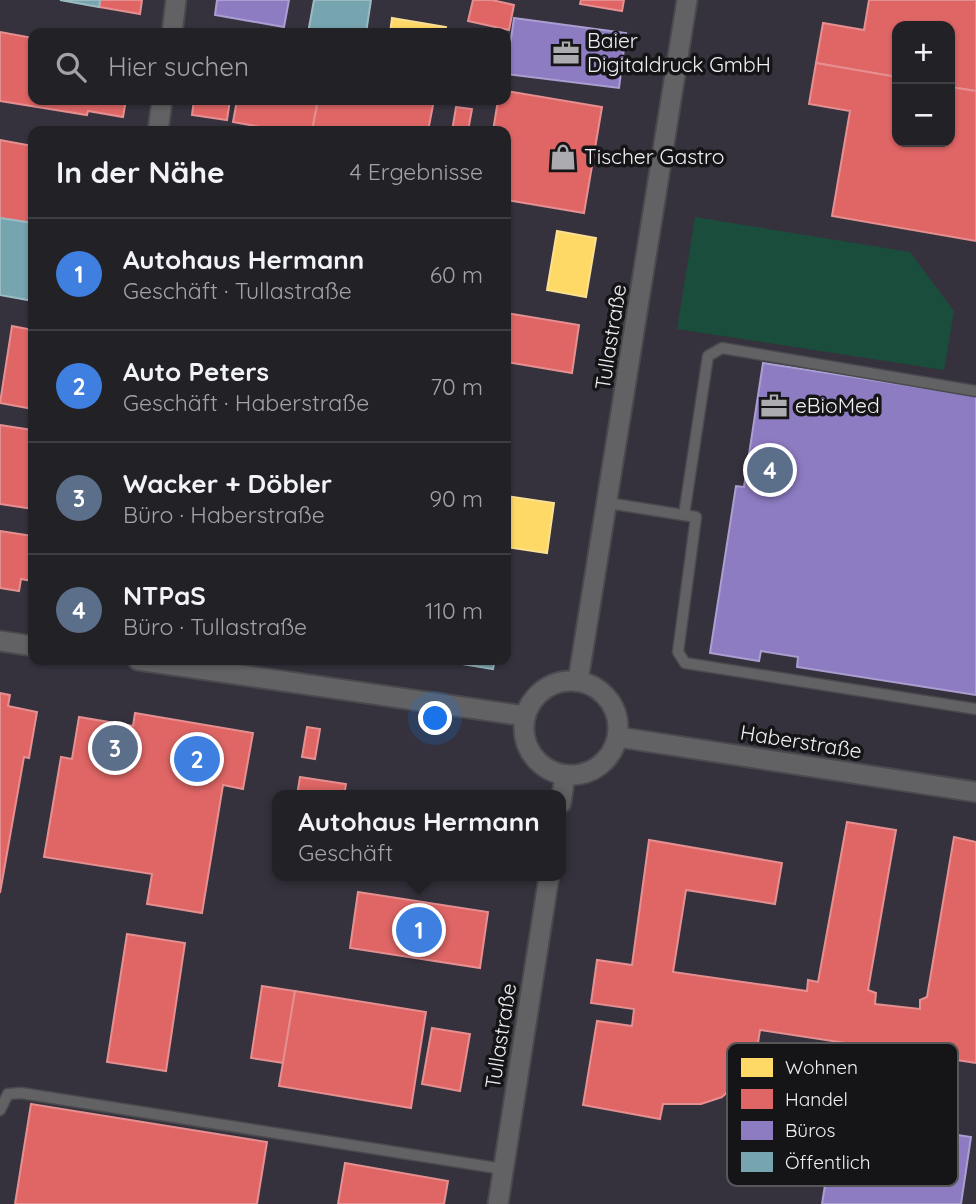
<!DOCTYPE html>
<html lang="de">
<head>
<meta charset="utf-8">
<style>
	:root { --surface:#222125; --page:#2e2e32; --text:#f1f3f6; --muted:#a2a3a7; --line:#3f3e42; --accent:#8bbbb9 }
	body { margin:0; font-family:Quicksand,sans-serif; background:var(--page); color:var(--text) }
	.controls { position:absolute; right:21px; top:21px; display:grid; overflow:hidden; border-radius:14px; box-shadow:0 2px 5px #0004 }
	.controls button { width:63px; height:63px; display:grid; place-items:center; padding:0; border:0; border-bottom:2px solid var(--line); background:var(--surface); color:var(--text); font:35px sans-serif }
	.you { position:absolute; left:436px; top:719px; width:24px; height:24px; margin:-18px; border:5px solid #fff; border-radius:50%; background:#1a73e8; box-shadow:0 0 0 10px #1a73e833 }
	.badge { display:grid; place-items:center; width:46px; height:46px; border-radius:50%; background:var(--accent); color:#fff; font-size:23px; font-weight:700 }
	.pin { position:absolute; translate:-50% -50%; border:4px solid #fff; box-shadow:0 2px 7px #0006 }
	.popup { position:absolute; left:272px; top:790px; width:294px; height:91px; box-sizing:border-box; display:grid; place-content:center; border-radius:14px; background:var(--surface); filter:drop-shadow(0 2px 5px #0005); font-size:23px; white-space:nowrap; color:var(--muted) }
	.popup b { font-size:26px; color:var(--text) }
	.popup::after { content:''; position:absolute; left:50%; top:100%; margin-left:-14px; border:14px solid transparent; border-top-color:var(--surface) }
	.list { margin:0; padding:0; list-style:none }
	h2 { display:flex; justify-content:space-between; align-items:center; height:91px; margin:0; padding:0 28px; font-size:30px }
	h2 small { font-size:23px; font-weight:400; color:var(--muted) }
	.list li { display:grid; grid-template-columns:46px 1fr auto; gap:21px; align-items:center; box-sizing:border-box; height:112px; padding:0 28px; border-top:2px solid var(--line) }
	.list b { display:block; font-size:26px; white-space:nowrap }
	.list p { margin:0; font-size:23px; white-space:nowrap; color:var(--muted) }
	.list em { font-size:23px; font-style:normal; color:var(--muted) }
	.icon { flex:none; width:38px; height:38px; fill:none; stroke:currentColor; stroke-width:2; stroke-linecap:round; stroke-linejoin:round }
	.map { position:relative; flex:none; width:976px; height:1204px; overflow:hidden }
	.search { position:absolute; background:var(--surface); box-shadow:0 2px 5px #0004; left:28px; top:28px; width:483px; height:77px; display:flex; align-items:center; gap:18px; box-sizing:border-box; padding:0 24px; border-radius:14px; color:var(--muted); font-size:26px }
	.panel { position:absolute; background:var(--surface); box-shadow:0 2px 5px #0004; left:28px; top:126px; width:483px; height:539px; border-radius:14px }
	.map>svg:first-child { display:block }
</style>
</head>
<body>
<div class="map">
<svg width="976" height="1204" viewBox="0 0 976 1204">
	<rect width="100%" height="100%" fill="#2e2c31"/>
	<path fill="#35323d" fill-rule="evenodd" d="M0,0H976V1204H0ZM897,26H950V142H897ZM33,33H506V100H33ZM33,131H506V660H33ZM277,795H561V876H277Z"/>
	<path fill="#1a4d3b" d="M695,217L910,252L954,311L944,370L677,329Z"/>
	<g fill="#ffd966" stroke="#fae090" stroke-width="2">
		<path d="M392,18L446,27L445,33H390Z"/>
		<path d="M557,231L596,238L586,297L547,290Z"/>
		<path d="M506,496L554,503L547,553L506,547Z"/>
	</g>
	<g fill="#e06666" stroke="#e58f90" stroke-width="2">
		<path d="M100,0H142L140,14L99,7Z"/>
		<path d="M473,0H492L514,5L509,30L468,21Z"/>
		<path d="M581,0H624L622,11L580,4Z"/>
		<path d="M869,0H976V91L950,87V26H897V77L816,63L823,23L864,30Z"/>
		<path d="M0,32L33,38V100H126L123,117L88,111L87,115L0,101Z"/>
		<path d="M816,63L897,77V142H950V87L976,91V241L832,216L850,111L809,104Z"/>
		<path d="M506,91L602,107L584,213L506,200V131H493L498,100H506Z"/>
		<path d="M194,100H230L227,120L192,115Z"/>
		<path d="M237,100H318L312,131H283L233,122Z"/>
		<path d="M318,100H434L428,131H312Z"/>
		<path d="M456,107L472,109L468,131H452Z"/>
		<path d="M0,140L33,146V223L0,218Z"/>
		<path d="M506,313L579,325L572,373L506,362Z"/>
		<path d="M12,326L33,330V409L0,403Z"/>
		<path d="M0,425L33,430V509L0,504Z"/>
		<path d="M0,531L33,536L32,581L21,579L19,591L0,588Z"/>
		<path d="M0,693L10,695L8,706L37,712L29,758L24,757L0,893Z"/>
		<path d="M135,713L253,733L243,789L223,785L202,913L147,904L152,874L44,857L61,757L72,759L79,717L133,726Z"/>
		<path d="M307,727L320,729L315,759L302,757Z"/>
		<path d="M300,777L346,784L344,795H297Z"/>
		<path d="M847,822L896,830L868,990L876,993L875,1004L920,1009V1000L927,997L954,837L976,842V1063L760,1030L757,1049L747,1073L722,1097L701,1104H663L660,1119L583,1105L597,1021L632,1026L634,1009L591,1003L597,960L632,965L649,840L782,863L775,904L686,890L673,972L807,991L808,980L818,982Z"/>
		<path d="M358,892L488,912L480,968L350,948Z"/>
		<path d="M127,934L185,943L166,1071L107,1062Z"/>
		<path d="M262,986L295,991L284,1063L251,1058Z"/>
		<path d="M295,991L426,1012L411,1108L279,1086Z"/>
		<path d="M432,1028L470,1034L460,1091L422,1084Z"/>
		<path d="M841,1086L852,1087L848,1112L838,1111Z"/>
		<path d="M31,1104L267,1142L257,1204H15Z"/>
		<path d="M345,1163L448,1181L444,1204H338Z"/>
	</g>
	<g fill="#8e7cc3" stroke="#ab9ed1" stroke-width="2">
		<path d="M217,0H289L284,27L215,15Z"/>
		<path d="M514,18L626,33L619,88L506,74Z"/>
		<path d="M763,363L976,396V695L797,667L798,657L761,651L759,661L710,653L736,486L744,487Z"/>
		<path d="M836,1116L971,1137L961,1204H822Z"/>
	</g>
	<g fill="#76a5af" stroke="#9bbbc3" stroke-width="2">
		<path d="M60,0H100L99,7Z"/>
		<path d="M314,0H371L366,33H308Z"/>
		<path d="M0,218L33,223V301L0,295Z"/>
		<path d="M438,660H495L493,669Z"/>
	</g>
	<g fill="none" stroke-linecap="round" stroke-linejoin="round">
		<g stroke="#4a494d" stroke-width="13">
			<g id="lane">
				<path d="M608,503L696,517L678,652L685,663L976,709"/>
				<path d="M684,515L708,356L722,348L976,391"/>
				<path d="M0,1110L8,1094L21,1093L503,1169"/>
			</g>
		</g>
		<g stroke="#4a494d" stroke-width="23">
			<g id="street">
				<path d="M172,33L176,0"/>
				<path d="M158,131L162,100"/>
				<path d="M0,641L33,646"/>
				<path d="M138,660L525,716"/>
				<path d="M578,681L687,0"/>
				<circle cx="571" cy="728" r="47"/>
				<path d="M618,737L976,792"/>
				<path d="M561,803L565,775"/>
				<path d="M498,1204L549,876"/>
			</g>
		</g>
		<use href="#lane" stroke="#626264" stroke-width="10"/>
		<use href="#street" stroke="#626264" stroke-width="19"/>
	</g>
	<defs>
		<g id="office-bare" transform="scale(2.1)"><path d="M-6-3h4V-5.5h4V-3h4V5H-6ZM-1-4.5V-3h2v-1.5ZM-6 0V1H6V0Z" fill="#acabaf" stroke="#151417" stroke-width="2.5" paint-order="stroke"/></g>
		<g id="shop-bare" transform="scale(2.1)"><path d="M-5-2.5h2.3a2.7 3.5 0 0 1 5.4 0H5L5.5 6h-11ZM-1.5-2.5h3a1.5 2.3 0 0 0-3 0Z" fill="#acabaf" stroke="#151417" stroke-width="2.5" paint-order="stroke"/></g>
	</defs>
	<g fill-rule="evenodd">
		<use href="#office-bare" x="566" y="53"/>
		<use href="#shop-bare" x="563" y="157"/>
		<use href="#office-bare" x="774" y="406"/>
	</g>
	<g text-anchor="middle" stroke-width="7" stroke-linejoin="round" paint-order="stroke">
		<g font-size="21" fill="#f0eff3" stroke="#151417" text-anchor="start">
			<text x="587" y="48">Baier<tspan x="587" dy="24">Digitaldruck GmbH</tspan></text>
			<text x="584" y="164">Tischer Gastro</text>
			<text x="795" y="413">eBioMed</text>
		</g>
		<g font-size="21" fill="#f0eff3" stroke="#151417">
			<text transform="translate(611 337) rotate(-81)" y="7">Tullastraße</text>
			<text transform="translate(801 742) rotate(9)" y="7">Haberstraße</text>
			<text transform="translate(501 1036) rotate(-81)" y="7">Tullastraße</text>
		</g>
	</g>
	<rect x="727" y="1043" width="231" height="143" rx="10" fill="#151417" stroke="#575659" stroke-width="2"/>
	<rect x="741" y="1058" width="32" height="19" fill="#ffd966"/>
	<rect x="741" y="1089" width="32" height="20" fill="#e06666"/>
	<rect x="741" y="1121" width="32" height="19" fill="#8e7cc3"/>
	<rect x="741" y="1152" width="32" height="20" fill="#76a5af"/>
	<g font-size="19" fill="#f0eff3">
		<text x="785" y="1074">Wohnen</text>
		<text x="785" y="1106">Handel</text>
		<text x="785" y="1137">Büros</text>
		<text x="785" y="1169">Öffentlich</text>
	</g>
</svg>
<div class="controls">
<button>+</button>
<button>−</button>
</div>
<div class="you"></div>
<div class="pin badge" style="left:419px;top:930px;background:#3f7fe0">1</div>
<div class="popup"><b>Autohaus Hermann</b>Geschäft</div>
<div class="pin badge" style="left:197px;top:759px;background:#3f7fe0">2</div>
<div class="pin badge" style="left:115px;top:748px;background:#5c6f8a">3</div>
<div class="pin badge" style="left:770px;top:470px;background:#5c6f8a">4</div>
<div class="search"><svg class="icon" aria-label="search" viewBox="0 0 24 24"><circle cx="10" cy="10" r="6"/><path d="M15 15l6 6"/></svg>Hier suchen</div>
<section class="panel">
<h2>In der Nähe<small>4 Ergebnisse</small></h2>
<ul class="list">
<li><span class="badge" style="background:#3f7fe0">1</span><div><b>Autohaus Hermann</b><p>Geschäft · Tullastraße</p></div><em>60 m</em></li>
<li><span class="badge" style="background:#3f7fe0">2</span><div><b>Auto Peters</b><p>Geschäft · Haberstraße</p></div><em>70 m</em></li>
<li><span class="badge" style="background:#5c6f8a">3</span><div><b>Wacker + Döbler</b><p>Büro · Haberstraße</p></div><em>90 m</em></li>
<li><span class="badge" style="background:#5c6f8a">4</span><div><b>NTPaS</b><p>Büro · Tullastraße</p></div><em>110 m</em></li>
</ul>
</section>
</div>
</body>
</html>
